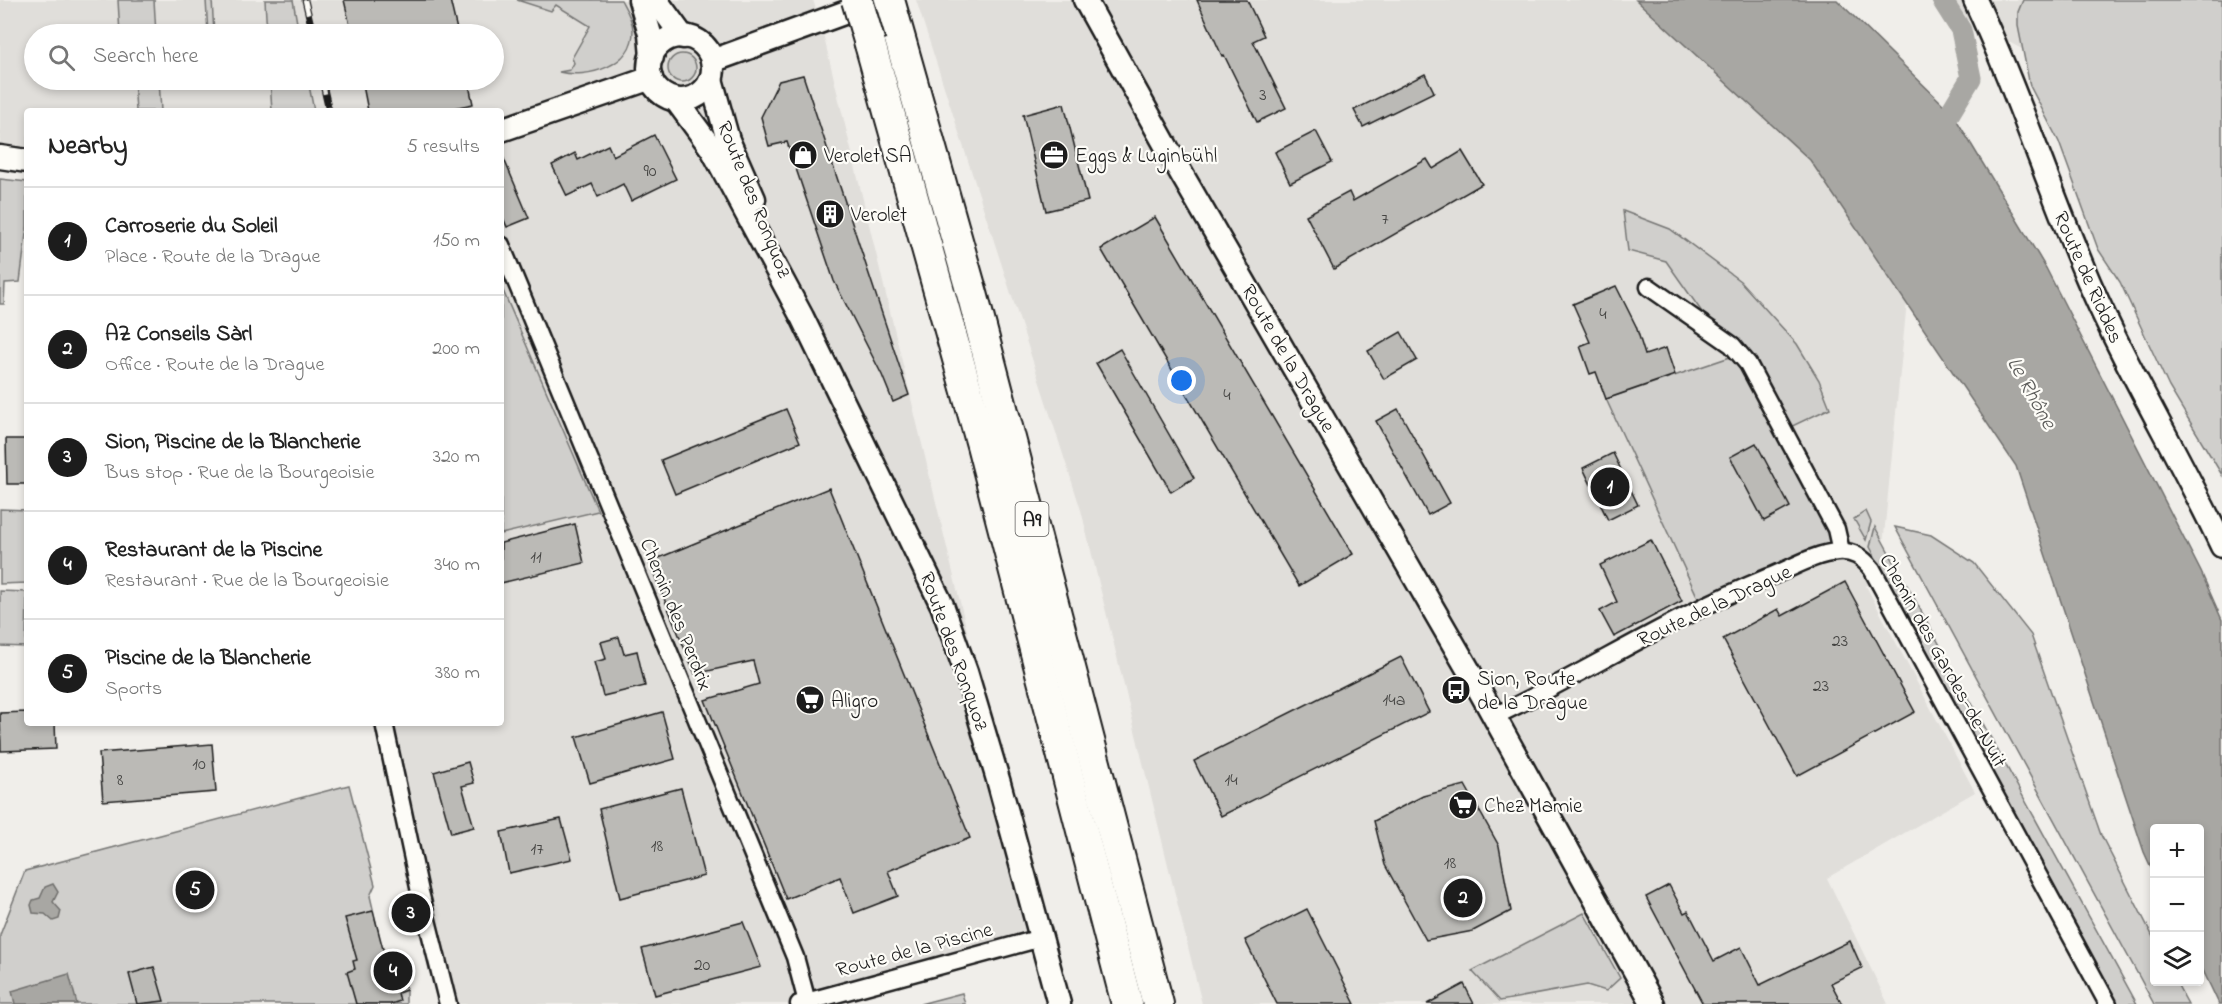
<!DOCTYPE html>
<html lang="en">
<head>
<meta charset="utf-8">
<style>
	:root { --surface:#fff; --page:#f2f2f2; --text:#222; --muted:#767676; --line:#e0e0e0; --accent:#1c1c1c }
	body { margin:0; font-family:"Indie Flower",sans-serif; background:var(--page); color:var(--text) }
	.controls { position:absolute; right:18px; bottom:18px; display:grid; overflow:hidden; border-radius:6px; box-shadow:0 3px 9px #0003 }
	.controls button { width:54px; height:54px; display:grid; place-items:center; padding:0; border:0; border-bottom:2px solid var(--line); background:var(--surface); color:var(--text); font:30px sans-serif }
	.you { position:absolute; left:1182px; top:381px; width:21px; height:21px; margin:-15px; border:4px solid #fff; border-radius:50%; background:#1a73e8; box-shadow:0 0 0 9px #1a73e833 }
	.badge { display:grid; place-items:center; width:39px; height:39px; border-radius:50%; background:var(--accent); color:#fff; font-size:20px; font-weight:700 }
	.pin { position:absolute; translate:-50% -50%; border:3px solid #fff; box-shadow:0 2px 6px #0006 }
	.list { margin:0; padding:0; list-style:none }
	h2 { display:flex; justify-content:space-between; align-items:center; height:78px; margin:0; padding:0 24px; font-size:26px }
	h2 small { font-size:20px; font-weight:400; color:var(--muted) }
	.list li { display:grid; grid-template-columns:39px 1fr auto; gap:18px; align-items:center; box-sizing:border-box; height:108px; padding:0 24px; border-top:2px solid var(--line) }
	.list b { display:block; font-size:22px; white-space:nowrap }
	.list p { margin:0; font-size:20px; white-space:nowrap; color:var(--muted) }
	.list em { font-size:20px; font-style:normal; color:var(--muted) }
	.icon { flex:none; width:33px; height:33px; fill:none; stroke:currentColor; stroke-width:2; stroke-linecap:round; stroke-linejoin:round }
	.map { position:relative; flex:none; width:2222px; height:1004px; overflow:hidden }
	.search { position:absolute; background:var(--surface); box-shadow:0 3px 9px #0003; left:24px; top:24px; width:480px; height:66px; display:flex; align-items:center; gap:15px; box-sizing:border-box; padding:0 21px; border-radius:33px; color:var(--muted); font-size:22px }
	.panel { position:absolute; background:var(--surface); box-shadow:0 3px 9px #0003; left:24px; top:108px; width:480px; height:618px; border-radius:6px }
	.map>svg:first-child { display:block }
</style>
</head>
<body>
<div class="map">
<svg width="2222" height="1004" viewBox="0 0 2222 1004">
	<rect width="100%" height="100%" fill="#f0eeea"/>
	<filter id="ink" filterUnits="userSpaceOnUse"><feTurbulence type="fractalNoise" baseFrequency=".0167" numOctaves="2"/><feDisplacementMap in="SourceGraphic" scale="12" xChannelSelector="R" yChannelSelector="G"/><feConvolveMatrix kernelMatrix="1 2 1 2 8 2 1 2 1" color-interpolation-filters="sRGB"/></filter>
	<g filter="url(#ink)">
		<g fill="#e0deda" fill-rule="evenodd">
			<path d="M0,0H813L820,21L1041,938L808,1004H448L384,723H501V111H27V161L0,157ZM34,34H494V80H34Z"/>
			<path d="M916,0H1635L1810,160L1907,301L1880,576L1866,586L1975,792L1827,878L1888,1004H1202L1081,510Z"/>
			<path d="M1930,0H2023L2018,12V26L2022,49Z"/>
		</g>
		<g fill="#d0cfcc" stroke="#767674" stroke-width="1.5">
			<path d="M118,0H154L156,34H120Z"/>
			<path d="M206,0H212L214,34H208Z"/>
			<path d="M265,0H293L299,34H267Z"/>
			<path d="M517,0H621C626,9 633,20 633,30C634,66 587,79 559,72L570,70L574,63L572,58L590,26L556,5L551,11Z"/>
			<path d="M2023,0H2222V475L2169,387L2120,282L2098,249L2059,142L2030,86L2018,26V12Z"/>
			<circle cx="682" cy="68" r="14"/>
			<path d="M134,80H159L161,111H136Z"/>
			<path d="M270,80H308L314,111H272Z"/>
			<path d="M0,179L27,182V226L20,282L5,283L4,304H0Z"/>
			<path d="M1623,211L1670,229L1740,281L1797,344L1819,380L1830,408L1788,428L1835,541L1698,598L1606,399L1733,356L1666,261L1628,251Z"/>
			<path d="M501,286L598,511L501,534Z"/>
			<path d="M0,509L27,510V583L0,584Z"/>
			<path d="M1866,511L1871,522L1866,540L1854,519Z"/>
			<path d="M1875,527L2137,1004H2112L1870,547Z"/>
			<path d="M1895,527L1931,535L1974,563L2031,635L2101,835L2154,939V982H2176L2188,1004H2154Z"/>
			<path d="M0,591L27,592L26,647L0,646Z"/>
			<path d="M349,785L375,885L370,896L379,935L377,955L386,952L389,961L397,959L406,990V1004H0V935L25,871Z"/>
			<path d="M1584,913L1620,978L1606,991L1587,985L1500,1001L1472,971Z"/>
			<path d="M962,993L965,1004H920Z"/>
		</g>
		<g fill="#a8a7a3" stroke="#706f6d" stroke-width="1.5">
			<path d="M1636,0H1837L1953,114L2046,268L2201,572L2222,620V1004H2219L2200,964V828H2154V874L2144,852L2016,466L1810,160Z"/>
			<path d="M53,884L58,892L53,902L61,911L59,919L53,921L45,914L33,913L31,905L33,900L40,898L45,887Z"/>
			<path d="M69,974L77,1004H15L12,991Z"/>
		</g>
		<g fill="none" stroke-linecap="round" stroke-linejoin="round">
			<path stroke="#a8a7a3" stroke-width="21" d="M1936,136L1971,78L1961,30L1942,0"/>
		</g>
		<g fill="#bbbab6" stroke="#1c1c1c" stroke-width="1.5">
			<path d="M344,0H450L458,34H352Z"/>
			<path d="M1197,0H1247L1264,36L1253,41L1286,108L1257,122L1224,55L1222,56Z"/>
			<path d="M1425,74L1434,92L1363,127L1354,110Z"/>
			<path d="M803,75L909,395L893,402L882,375L834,281L787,142L769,146L761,117L779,81Z"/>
			<path d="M362,80H468L473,104L439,111H368Z"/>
			<path d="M1064,104L1088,201L1046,211L1023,115Z"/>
			<path d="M1316,131L1332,162L1290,183L1275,152Z"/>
			<path d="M654,135L676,179L631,201L623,184L598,197L592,184L567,196L552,165L575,153L578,160L608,145L613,156Z"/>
			<path d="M1462,151L1482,184L1334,269L1306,215L1349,192L1353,201L1427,159L1433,169Z"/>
			<path d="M501,152L529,218L507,227L501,213Z"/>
			<path d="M1155,217L1353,554L1299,586L1101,249Z"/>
			<path d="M1616,286L1636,326L1645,355L1666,348L1675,375L1606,399L1596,372L1590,374L1580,346L1590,342L1573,304Z"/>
			<path d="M1401,332L1417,360L1384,379L1368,351Z"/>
			<path d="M1120,349L1194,478L1171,492L1096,363Z"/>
			<path d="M786,409L800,442L675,494L661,460Z"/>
			<path d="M1398,409L1450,503L1428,515L1376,421Z"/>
			<path d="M6,439H27V484H7Z"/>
			<path d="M1756,443L1790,507L1764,521L1730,457Z"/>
			<path d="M1613,453L1638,505L1608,520L1583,468Z"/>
			<path d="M829,488L970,838L888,871L898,896L854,913L840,877L786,899L705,700L759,684L753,661L695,674L649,562Z"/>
			<path d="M575,524L584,563L501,583V543Z"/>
			<path d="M1651,540L1682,601L1614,637L1600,611L1617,602L1600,565Z"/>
			<path d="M1845,582L1915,712L1797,776L1723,639L1778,609L1782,616Z"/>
			<path d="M619,637L624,654L637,651L645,686L603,696L594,662L606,659L601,642Z"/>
			<path d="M1401,657L1429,712L1221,816L1194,761Z"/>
			<path d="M27,712V723H55L56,749L1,751L0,713Z"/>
			<path d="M662,712L675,759L590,783L576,737Z"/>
			<path d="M212,744L216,792L103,801L99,753Z"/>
			<path d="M468,762L474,783L462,786L474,827L451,833L434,772Z"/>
			<path d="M1465,785L1499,846L1511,911L1473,931L1426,940L1385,865L1374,821L1423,796Z"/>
			<path d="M681,788L704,876L620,898L599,809Z"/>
			<path d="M561,819L572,859L509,873L501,832Z"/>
			<path d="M1669,885L1684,913L1688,911L1714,961L1741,947L1760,985L1850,941L1862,968L1831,983L1842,1004H1703L1646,897Z"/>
			<path d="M1307,909L1355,1004H1277L1245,940Z"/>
			<path d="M373,911L384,953L386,952L389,961L397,959L406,990L398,993L400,1001L391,1004H356L347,972L355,969L353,961L357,960L345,918Z"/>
			<path d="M743,922L761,967L655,995L642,949Z"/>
			<path d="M154,967L164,1001L137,1004L129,974Z"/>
			<path d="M1464,984L1474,1004H1427Z"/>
		</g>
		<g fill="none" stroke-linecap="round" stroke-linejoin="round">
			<g stroke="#1c1c1c" stroke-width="21">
				<g id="street">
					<path d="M501,245L795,957L807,1002"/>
					<path d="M1649,287L1732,345L1748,364L1836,529L1841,551"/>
					<path d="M1495,716C1587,672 1674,616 1769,577C1790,569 1814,554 1837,552C1853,550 1863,558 1872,569L2108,1004"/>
					<path d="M384,723L420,892L448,1004"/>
					<path d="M799,1004L1041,938"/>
				</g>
			</g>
			<g stroke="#1c1c1c" stroke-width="27">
				<g id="secondary">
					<path d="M640,0L650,34L652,57"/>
					<path d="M656,0L683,37"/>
					<path d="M1085,0L1181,173L1469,671L1653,1004"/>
					<path d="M1975,0C2018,92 2049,189 2089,282C2128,372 2180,457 2222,546"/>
					<circle cx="681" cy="68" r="32"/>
					<path d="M712,61L874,2"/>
					<path d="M711,79L728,140L754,199"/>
					<path d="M676,100L712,149L802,317L942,605L966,672L999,783L1059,1004"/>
					<path d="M501,130L651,78"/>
					<path d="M0,157L27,161"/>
				</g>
			</g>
			<g stroke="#1c1c1c" stroke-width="34">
				<g id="highway">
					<path d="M889,0L973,297L1158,1004"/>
					<path d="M870,44L982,445L1127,1004"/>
				</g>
			</g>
			<use href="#street" stroke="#fdfcf7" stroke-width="16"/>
			<use href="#secondary" stroke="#fdfcf7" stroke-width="22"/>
			<use href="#highway" stroke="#fdfcf7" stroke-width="30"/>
			<g stroke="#1c1c1c" stroke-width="7">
				<g id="rail">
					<path d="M305,0L313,34"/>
					<path d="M322,80L329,111"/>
				</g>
			</g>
			<use href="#rail" stroke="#fdfcf7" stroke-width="4.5" stroke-dasharray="14" stroke-linecap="butt"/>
			<g stroke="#1c1c1c" stroke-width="34" stroke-linecap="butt">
				<path id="highway-bridge" d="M857,0L870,44"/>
			</g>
			<use href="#highway-bridge" stroke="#fdfcf7" stroke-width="30"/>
		</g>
	</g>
	<defs>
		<g id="shop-disc" transform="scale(1.5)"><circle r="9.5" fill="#1c1c1c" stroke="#fdfcf7"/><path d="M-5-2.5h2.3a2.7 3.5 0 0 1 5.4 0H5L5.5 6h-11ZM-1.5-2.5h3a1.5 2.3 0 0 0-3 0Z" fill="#fff"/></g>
		<g id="office-disc" transform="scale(1.5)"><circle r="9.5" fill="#1c1c1c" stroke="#fdfcf7"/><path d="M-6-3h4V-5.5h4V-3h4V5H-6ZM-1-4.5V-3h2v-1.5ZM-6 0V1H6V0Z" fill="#fff"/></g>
		<g id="building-disc" transform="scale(1.5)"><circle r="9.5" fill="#1c1c1c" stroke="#fdfcf7"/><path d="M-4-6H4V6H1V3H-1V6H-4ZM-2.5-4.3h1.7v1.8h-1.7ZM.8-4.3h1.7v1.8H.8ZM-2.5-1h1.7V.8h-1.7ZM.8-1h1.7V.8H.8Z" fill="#fff"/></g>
		<g id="bus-disc" transform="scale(1.5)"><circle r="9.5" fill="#1c1c1c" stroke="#fdfcf7"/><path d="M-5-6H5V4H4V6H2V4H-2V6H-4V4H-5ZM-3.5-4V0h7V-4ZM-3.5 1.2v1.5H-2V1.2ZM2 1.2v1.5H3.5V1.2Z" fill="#fff"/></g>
		<g id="supermarket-disc" transform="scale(1.5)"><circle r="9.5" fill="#1c1c1c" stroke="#fdfcf7"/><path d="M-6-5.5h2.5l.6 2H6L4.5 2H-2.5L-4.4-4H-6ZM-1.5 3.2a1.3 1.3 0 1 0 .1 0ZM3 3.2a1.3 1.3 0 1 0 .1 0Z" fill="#fff"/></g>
	</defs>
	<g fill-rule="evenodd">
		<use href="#shop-disc" x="803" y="155"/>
		<use href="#office-disc" x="1054" y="155"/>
		<use href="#building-disc" x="830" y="214"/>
		<use href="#bus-disc" x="1456" y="690"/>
		<use href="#supermarket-disc" x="810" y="700"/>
		<use href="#supermarket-disc" x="1463" y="805"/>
	</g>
	<g text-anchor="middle" stroke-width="4.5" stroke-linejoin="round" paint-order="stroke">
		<g font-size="18" fill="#444442">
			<text x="1263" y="100">3</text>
			<text x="650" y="176">90</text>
			<text x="1385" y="224">7</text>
			<text x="1603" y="319">4</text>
			<text x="1227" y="400">4</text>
			<text x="536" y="562">11</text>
			<text x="1840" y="646">23</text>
			<text x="1821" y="691">23</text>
			<text x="1394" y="705">14a</text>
			<text x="199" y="769">10</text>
			<text x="120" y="785">8</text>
			<text x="1231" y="785">14</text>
			<text x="657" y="851">18</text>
			<text x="537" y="854">17</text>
			<text x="1450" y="868">18</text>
			<text x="702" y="970">20</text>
		</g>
		<rect fill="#fdfcf7" stroke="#605f5e" stroke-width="1.5" x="1015.5" y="502" width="33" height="34" rx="4.5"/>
		<g font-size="20" font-weight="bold" fill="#1c1c1c">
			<text x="1032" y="526">A9</text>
		</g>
		<g font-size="21" fill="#1c1c1c" stroke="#fdfcf7" text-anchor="start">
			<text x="824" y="162">Verolet SA</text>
			<text x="1075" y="162">Eggs &amp; Luginbühl</text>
			<text x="851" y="221">Verolet</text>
			<text x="1477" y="685">Sion, Route<tspan x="1477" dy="24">de la Drague</tspan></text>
			<text x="831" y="707">Aligro</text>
			<text x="1484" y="812">Chez Mamie</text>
		</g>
		<g font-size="21" fill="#1c1c1c" stroke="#fdfcf7">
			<text transform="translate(755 199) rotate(68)" y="7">Route des Ronquoz</text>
			<text transform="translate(2089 277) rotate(66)" y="7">Route de Riddes</text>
			<text transform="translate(1289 358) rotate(60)" y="7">Route de la Drague</text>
			<text transform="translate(1714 605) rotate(-25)" y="7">Route de la Drague</text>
			<text transform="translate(677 614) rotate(68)" y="7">Chemin des Perdrix</text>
			<text transform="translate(955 651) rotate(70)" y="7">Route des Ronquoz</text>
			<text transform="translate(1944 660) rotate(61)" y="7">Chemin des Gardes-de-Nuit</text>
			<text transform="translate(914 949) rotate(-15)" y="7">Route de la Piscine</text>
		</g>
		<g font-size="22" font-style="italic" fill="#5b5b59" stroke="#fdfcf7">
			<text transform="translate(2033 392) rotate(61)" y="8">Le Rhône</text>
		</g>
	</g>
</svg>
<div class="controls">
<button>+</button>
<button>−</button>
<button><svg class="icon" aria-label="layers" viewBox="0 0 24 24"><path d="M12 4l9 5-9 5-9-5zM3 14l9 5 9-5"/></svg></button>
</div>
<div class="you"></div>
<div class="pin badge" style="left:1610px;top:487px">1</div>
<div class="pin badge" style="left:1463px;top:898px">2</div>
<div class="pin badge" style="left:411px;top:913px">3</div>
<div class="pin badge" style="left:393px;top:971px">4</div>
<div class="pin badge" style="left:195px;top:890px">5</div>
<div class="search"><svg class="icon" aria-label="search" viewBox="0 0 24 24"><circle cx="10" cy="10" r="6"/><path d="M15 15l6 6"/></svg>Search here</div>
<section class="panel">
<h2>Nearby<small>5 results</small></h2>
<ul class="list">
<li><span class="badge">1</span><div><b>Carroserie du Soleil</b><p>Place · Route de la Drague</p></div><em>150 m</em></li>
<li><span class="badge">2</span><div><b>AZ Conseils Sàrl</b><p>Office · Route de la Drague</p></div><em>200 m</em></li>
<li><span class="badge">3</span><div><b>Sion, Piscine de la Blancherie</b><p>Bus stop · Rue de la Bourgeoisie</p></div><em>320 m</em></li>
<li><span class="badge">4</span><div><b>Restaurant de la Piscine</b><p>Restaurant · Rue de la Bourgeoisie</p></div><em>340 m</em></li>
<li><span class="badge">5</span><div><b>Piscine de la Blancherie</b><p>Sports</p></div><em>380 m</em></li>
</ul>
</section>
</div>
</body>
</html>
